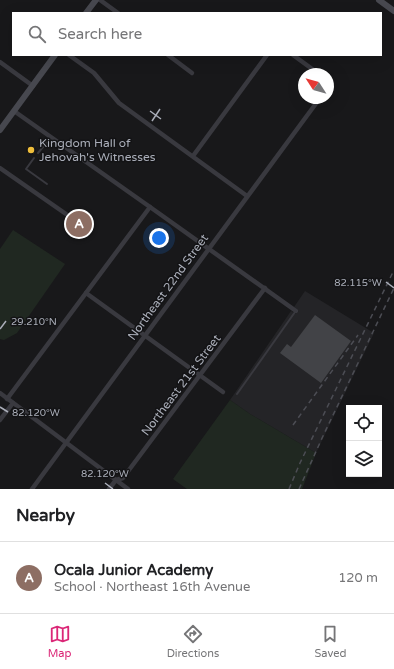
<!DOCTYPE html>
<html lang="en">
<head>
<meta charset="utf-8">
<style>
	:root { --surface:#fff; --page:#f2f2f2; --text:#202124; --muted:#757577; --line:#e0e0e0; --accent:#db2777 }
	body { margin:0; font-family:"Varela Round",sans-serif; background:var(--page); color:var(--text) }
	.controls { position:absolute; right:12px; bottom:12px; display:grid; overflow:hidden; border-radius:0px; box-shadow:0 4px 16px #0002 }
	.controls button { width:36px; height:36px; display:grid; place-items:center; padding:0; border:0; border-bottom:1px solid var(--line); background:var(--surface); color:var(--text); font:20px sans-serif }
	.compass { position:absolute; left:298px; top:68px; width:36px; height:36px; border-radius:50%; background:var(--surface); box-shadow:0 4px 16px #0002; rotate:306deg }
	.you { position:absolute; left:159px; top:238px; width:14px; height:14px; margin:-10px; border:3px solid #fff; border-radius:50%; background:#1a73e8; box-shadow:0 0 0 6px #1a73e833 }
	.badge { display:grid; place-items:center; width:26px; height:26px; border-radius:50%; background:var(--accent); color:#fff; font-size:13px; font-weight:700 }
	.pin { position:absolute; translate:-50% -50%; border:2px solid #fff; box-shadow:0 1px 4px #0006 }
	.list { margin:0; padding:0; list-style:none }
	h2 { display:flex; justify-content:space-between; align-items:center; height:52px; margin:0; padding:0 16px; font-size:17px }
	h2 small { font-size:13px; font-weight:400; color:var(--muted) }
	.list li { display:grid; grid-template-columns:26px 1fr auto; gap:12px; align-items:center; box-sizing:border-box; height:72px; padding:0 16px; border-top:1px solid var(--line) }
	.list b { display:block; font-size:15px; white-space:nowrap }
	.list p { margin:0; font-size:13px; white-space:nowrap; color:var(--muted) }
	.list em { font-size:13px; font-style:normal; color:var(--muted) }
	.icon { flex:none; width:22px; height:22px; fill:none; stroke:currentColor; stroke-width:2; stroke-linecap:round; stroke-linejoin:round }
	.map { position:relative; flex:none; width:394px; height:489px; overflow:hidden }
	.search { position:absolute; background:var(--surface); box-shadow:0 4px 16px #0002; left:12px; right:12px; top:12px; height:44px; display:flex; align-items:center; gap:10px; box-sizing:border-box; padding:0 14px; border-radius:0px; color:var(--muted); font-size:15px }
	.sheet { height:124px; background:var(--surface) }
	nav { display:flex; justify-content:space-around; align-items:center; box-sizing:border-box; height:56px; border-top:1px solid var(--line); background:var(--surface); font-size:11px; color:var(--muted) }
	nav a { display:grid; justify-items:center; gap:2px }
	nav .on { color:var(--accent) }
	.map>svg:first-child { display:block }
</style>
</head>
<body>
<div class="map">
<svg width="394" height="489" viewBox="0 0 394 489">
	<rect width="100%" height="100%" fill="#18181a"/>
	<path fill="#242427" d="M305,291L374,333L316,453L250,414L230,400L291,311L296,314L299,311L294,307Z"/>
	<g fill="#202821">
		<path d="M13,230L65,264L17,333L4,340L0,339V249Z"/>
		<path d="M230,400L250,414L316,453L302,489H187L173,479Z"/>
	</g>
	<path fill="#424347" d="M315,315L351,341L321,383L280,353L287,344L291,347Z"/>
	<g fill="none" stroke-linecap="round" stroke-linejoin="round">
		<g stroke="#39393f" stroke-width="2">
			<path d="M38,153L51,137"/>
			<path d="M34,158L26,169L47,184"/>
			<path d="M237,394L295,312"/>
		</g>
		<g stroke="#39393f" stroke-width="4.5">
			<path d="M100,0L118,13"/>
			<path d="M69,55L94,73L119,103L247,196"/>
			<path d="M168,55L192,73"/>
			<path d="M293,55L319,74"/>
			<path d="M0,62L33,86"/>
			<path d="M328,82V88"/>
			<path d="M14,111L150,207L296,311"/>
			<path d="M193,156L267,55"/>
			<path d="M0,168L66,214"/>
			<path d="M86,293L223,392"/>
			<path d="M0,393L128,489"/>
			<path d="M7,399L150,207"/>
			<path d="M0,420L13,403"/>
			<path d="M32,489L320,98"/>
			<path d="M109,489L116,480L123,478L265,288"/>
		</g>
		<g stroke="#47484f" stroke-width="6">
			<path d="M379,0L394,11"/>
			<path d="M86,13L96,0"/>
			<path d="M0,130L55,55"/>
		</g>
		<g stroke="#4c4d54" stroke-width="1.5" stroke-dasharray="5 4" stroke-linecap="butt">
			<path d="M293,425L358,335"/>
			<path d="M289,489L300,463L394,270"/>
			<path d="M299,489L323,436L394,288"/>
		</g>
	</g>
	<path fill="none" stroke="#aaaeb9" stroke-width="1.5" d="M150,111L161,119M152,121L160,109M386,282L394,288M0,329L6,321M0,407L8,412M105,483L113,489"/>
	<circle fill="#efbe3b" stroke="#131315" stroke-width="1.5" cx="31" cy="150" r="4"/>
	<g text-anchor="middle" stroke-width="3" stroke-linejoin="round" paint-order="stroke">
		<g font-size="12" fill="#aaaeb9" stroke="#131315" text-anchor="start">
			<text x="39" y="147">Kingdom Hall of<tspan x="39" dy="14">Jehovah's Witnesses</tspan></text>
		</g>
		<g font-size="12" fill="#aaaeb9" stroke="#131315">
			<text transform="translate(168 287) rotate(-54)" y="4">Northeast 22nd Street</text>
			<text transform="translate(181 385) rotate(-53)" y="4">Northeast 21st Street</text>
		</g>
	</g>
	<g font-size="10" text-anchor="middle" fill="#aaaeb9" stroke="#131315" stroke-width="3" stroke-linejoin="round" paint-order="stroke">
		<text x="358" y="286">82.115°W</text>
		<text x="34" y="325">29.210°N</text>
		<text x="36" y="416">82.120°W</text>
		<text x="105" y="477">82.120°W</text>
	</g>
</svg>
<div class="controls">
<button><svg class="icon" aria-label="locate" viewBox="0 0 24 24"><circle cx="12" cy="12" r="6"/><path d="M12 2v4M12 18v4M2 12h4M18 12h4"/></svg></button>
<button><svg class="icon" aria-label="layers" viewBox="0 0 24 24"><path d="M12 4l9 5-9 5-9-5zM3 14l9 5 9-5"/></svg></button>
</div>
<svg class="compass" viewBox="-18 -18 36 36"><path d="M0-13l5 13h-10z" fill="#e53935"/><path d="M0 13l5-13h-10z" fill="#757577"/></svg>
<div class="you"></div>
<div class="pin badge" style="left:79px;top:224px;background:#8d6e63">A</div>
<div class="search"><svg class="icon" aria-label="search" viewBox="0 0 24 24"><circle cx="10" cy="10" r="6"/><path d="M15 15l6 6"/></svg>Search here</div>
</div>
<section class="sheet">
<h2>Nearby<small></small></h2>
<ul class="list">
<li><span class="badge" style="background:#8d6e63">A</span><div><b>Ocala Junior Academy</b><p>School · Northeast 16th Avenue</p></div><em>120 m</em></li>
</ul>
</section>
<nav>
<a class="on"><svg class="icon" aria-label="map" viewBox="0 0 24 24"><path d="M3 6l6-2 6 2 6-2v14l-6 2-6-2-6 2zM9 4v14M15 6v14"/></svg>Map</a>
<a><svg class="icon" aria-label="directions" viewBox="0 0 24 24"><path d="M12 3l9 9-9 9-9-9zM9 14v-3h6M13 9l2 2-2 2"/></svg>Directions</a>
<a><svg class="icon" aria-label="saved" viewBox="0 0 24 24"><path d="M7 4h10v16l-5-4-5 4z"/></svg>Saved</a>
</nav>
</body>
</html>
